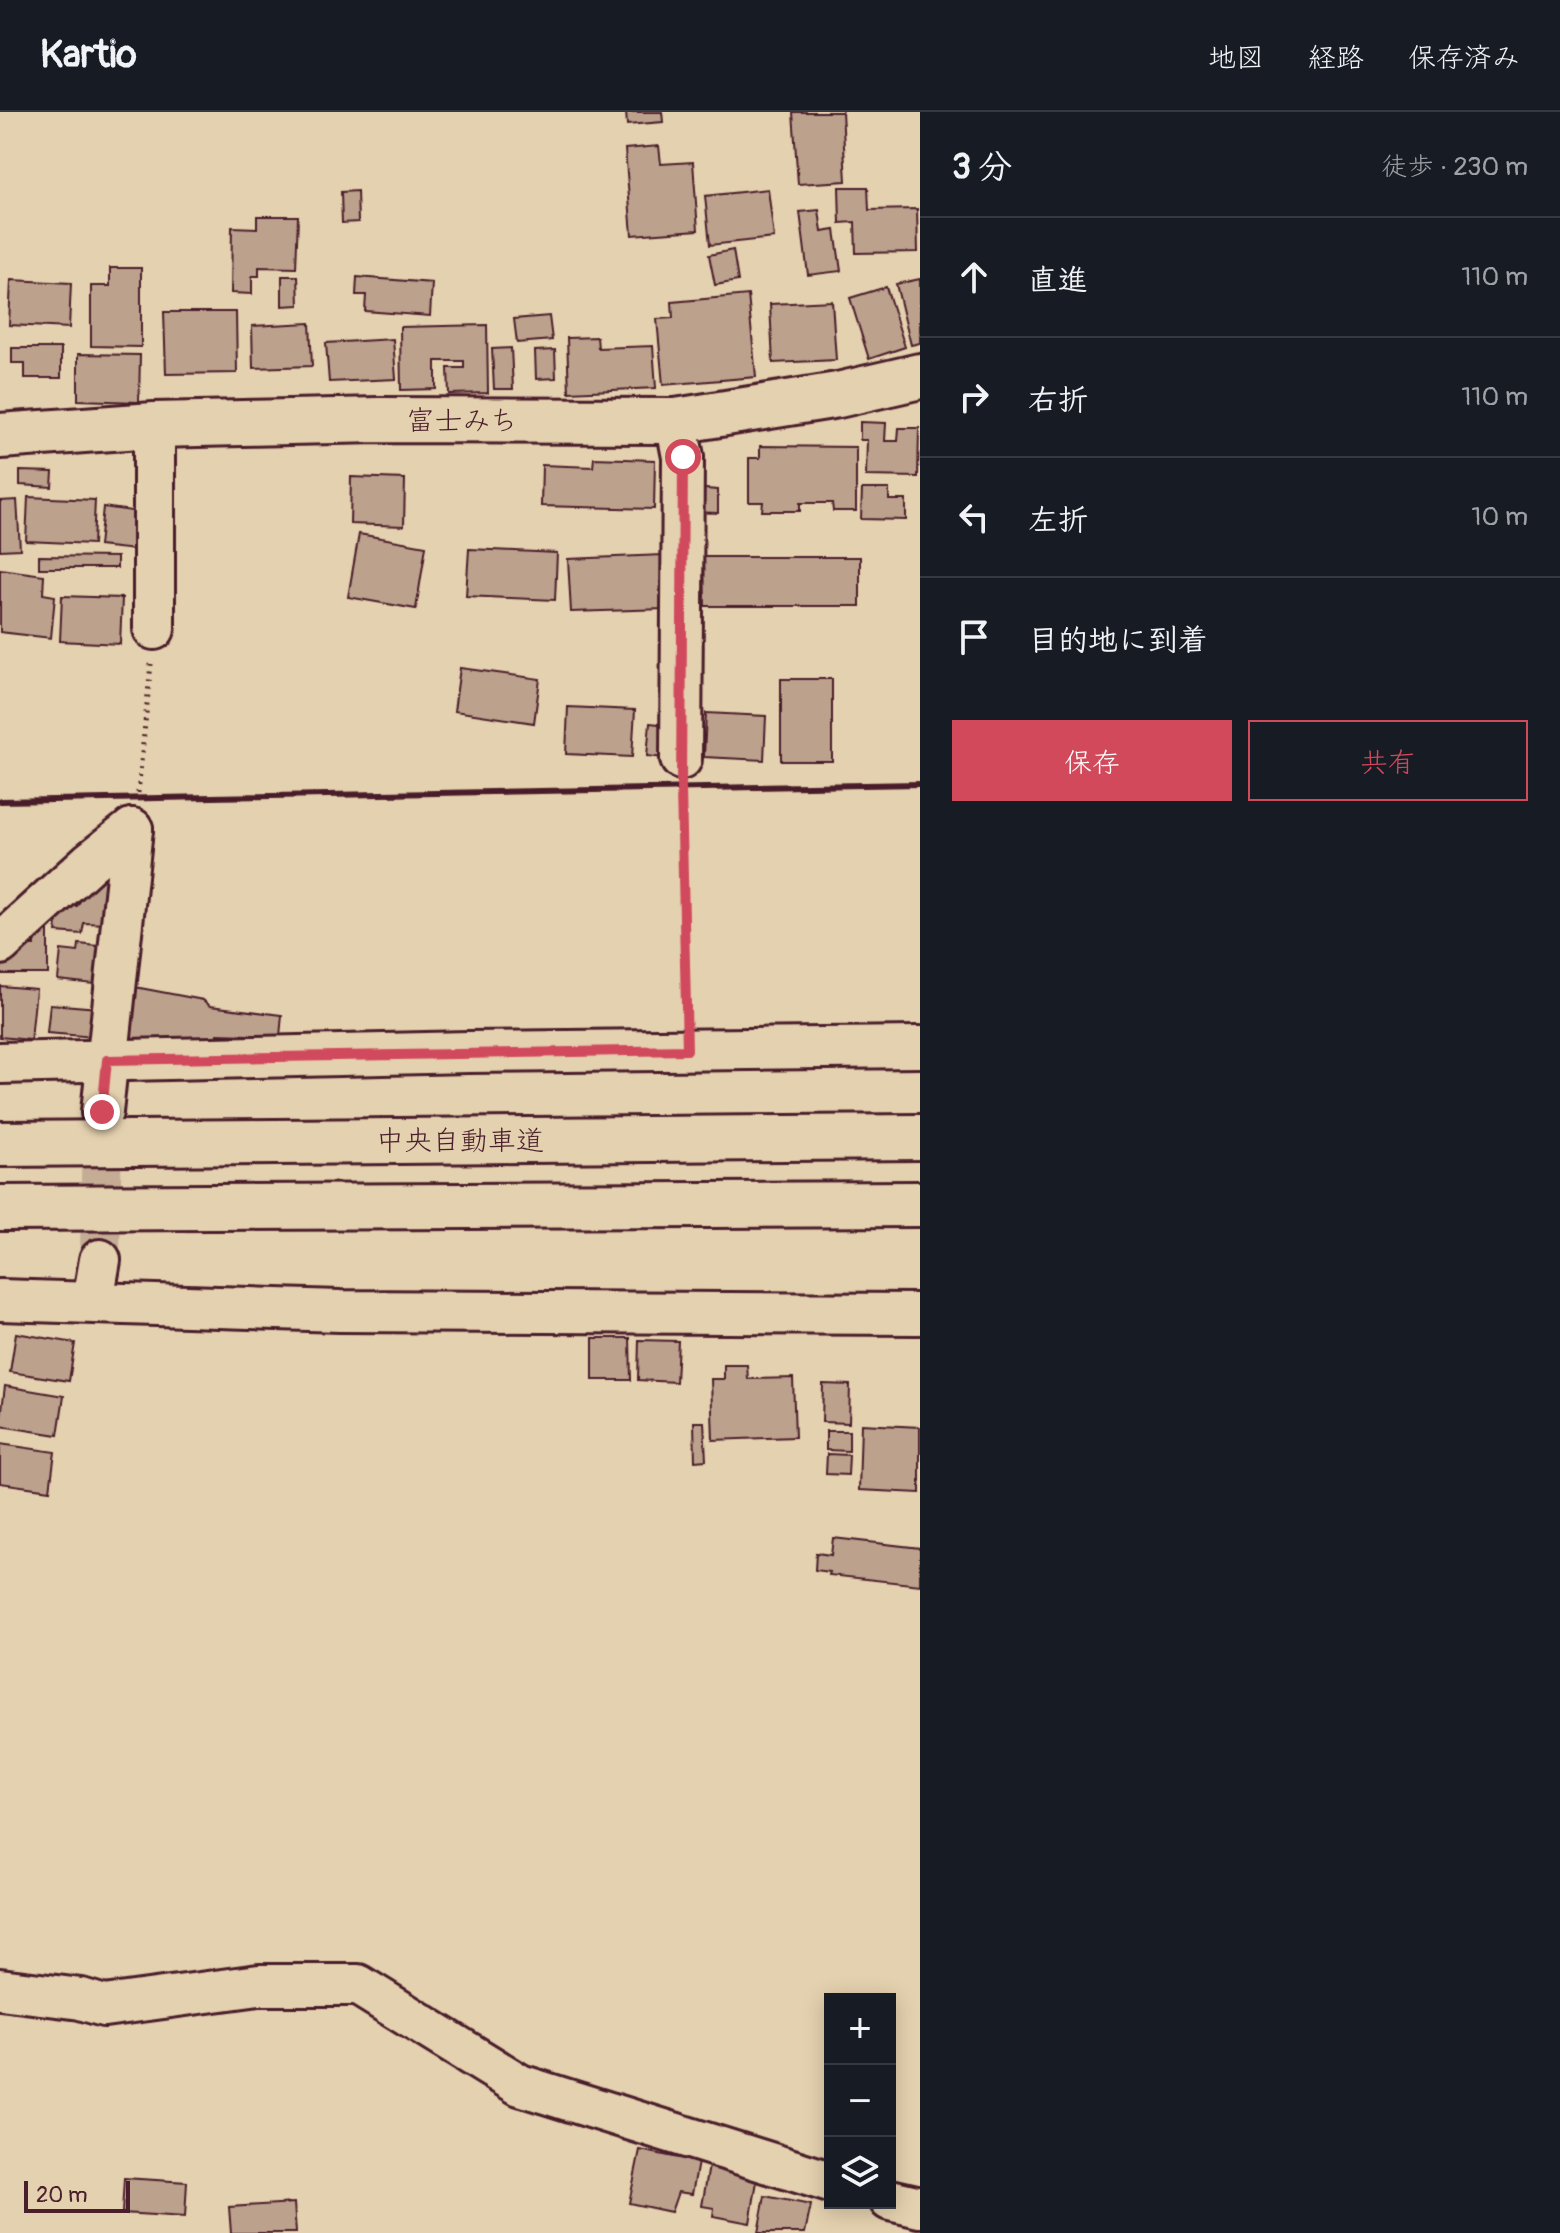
<!DOCTYPE html>
<html lang="ja">
<head>
<meta charset="utf-8">
<style>
	:root { --surface:#171b24; --page:#242831; --text:#f1f3f6; --muted:#9ea1a6; --line:#363941; --accent:#d1495b }
	body { margin:0; font-family:Pangolin,"Klee One",sans-serif; background:var(--page); color:var(--text) }
	.controls { position:absolute; right:24px; bottom:24px; display:grid; overflow:hidden; border-radius:0px; box-shadow:0 4px 20px #0003 }
	.controls button { width:72px; height:72px; display:grid; place-items:center; padding:0; border:0; border-bottom:2px solid var(--line); background:var(--surface); color:var(--text); font:40px sans-serif }
	.scale { position:absolute; left:24px; bottom:20px; width:106px; box-sizing:border-box; padding-left:8px; border:4px solid #4a1f2b; border-top:0; font-size:22px; line-height:28px; white-space:nowrap; color:#4a1f2b; -webkit-text-stroke:6px #e4d1af; paint-order:stroke }
	.stop { position:absolute; width:24px; height:24px; margin:-18px; border:6px solid #d1495b; border-radius:50%; background:#fff }
	.stop.end { background:#d1495b; border-color:#fff; box-shadow:0 2px 8px #0008 }
	.list { margin:0; padding:0; list-style:none }
	h2 { display:flex; justify-content:space-between; align-items:center; height:104px; margin:0; padding:0 32px; font-size:34px }
	h2 small { font-size:26px; font-weight:400; color:var(--muted) }
	.list li { display:grid; grid-template-columns:52px 1fr auto; gap:24px; align-items:center; box-sizing:border-box; height:120px; padding:0 32px; border-top:2px solid var(--line) }
	.list b { display:block; font-size:30px; white-space:nowrap }
	.list em { font-size:26px; font-style:normal; color:var(--muted) }
	.actions { display:flex; gap:16px; padding:24px 32px }
	.actions a { flex:1; padding:18px 0; border:2px solid var(--accent); border-radius:0px; text-align:center; font-size:28px; color:var(--accent) }
	.actions .main { background:var(--accent); color:#fff }
	.icon { flex:none; width:44px; height:44px; fill:none; stroke:currentColor; stroke-width:2; stroke-linecap:round; stroke-linejoin:round }
	.map { position:relative; flex:none; width:920px; height:2121px; overflow:hidden }
	header { display:flex; align-items:center; gap:48px; box-sizing:border-box; height:112px; padding:0 40px; background:var(--surface); border-bottom:2px solid var(--line) }
	header strong { font-size:38px }
	nav { display:flex; gap:44px; margin-inline-start:auto; font-size:28px }
	main { display:flex }
	aside { flex:1; background:var(--surface) }
	.map>svg:first-child { display:block }
</style>
</head>
<body>
<header>
<strong>Kartio</strong>
<nav><a>地図</a><a>経路</a><a>保存済み</a></nav>
</header>
<main>
<div class="map">
<svg width="920" height="2121" viewBox="0 0 920 2121">
	<rect width="100%" height="100%" fill="#e4d1af"/>
	<filter id="ink" filterUnits="userSpaceOnUse"><feTurbulence type="fractalNoise" baseFrequency=".0125" numOctaves="2"/><feDisplacementMap in="SourceGraphic" scale="16" xChannelSelector="R" yChannelSelector="G"/><feConvolveMatrix kernelMatrix="1 2 1 2 8 2 1 2 1" color-interpolation-filters="sRGB"/></filter>
	<g filter="url(#ink)">
		<g fill="#bca28d" stroke="#4a1f2b" stroke-width="2">
			<path d="M626,0H662L663,10L627,13Z"/>
			<path d="M793,0H842L846,69L798,72Z"/>
			<path d="M659,34L661,52L693,50L698,118L632,123L625,37Z"/>
			<path d="M839,75H868L869,98L917,97L918,140L856,141L855,110L840,111Z"/>
			<path d="M768,77L774,126L710,133L705,84Z"/>
			<path d="M357,79L358,110L342,111L341,80Z"/>
			<path d="M819,98L822,120L835,118L841,159L808,163L800,100Z"/>
			<path d="M257,104H298L296,156L259,155V164H252V182L231,181L232,115L257,116Z"/>
			<path d="M733,138L738,169L715,173L709,143Z"/>
			<path d="M110,156H141V235L91,234V174H110Z"/>
			<path d="M282,164H298L299,193L282,194Z"/>
			<path d="M357,165L432,171L430,204L365,199L366,183H356Z"/>
			<path d="M920,167V231L911,233L896,172Z"/>
			<path d="M11,168L71,171L69,216L9,213Z"/>
			<path d="M886,175L905,235L869,247L850,186Z"/>
			<path d="M748,183L756,265L663,273L657,207L673,206L672,190Z"/>
			<path d="M832,189L836,248L773,251L770,192Z"/>
			<path d="M164,200H236L237,261L166,262Z"/>
			<path d="M549,204L552,228L517,231L514,207Z"/>
			<path d="M310,211L312,254L253,256L252,214Z"/>
			<path d="M487,213L488,281L449,282L448,256H464V249H436V277L401,278L400,215Z"/>
			<path d="M597,225L598,236L653,234L656,276L569,280L567,226Z"/>
			<path d="M393,227L396,267L329,270L326,231Z"/>
			<path d="M12,236H61V266H25V251H12Z"/>
			<path d="M511,236L513,277H494L492,237Z"/>
			<path d="M555,238L556,266L536,267L535,239Z"/>
			<path d="M78,242L140,243L139,290L78,288Z"/>
			<path d="M860,310L886,311L885,329H898L899,316H919L918,365L866,364L867,328H860Z"/>
			<path d="M760,334L856,335V399H833L832,391H800V399H762L763,390H749V346H760Z"/>
			<path d="M594,346L655,348L654,397L541,394L542,353L593,355Z"/>
			<path d="M20,359L53,360L52,375L20,373Z"/>
			<path d="M351,365L405,367L404,414L350,412Z"/>
			<path d="M691,376L718,378V401L690,400Z"/>
			<path d="M862,377H889V388H906V408L861,407Z"/>
			<path d="M28,385L95,388L93,432L26,429Z"/>
			<path d="M17,388L20,437L0,438V389Z"/>
			<path d="M103,395L139,400L135,438L99,434Z"/>
			<path d="M359,422L426,434L416,497L348,485Z"/>
			<path d="M469,437L557,441L555,488L466,484Z"/>
			<path d="M663,443L665,497L571,500L568,447Z"/>
			<path d="M39,444L117,445V456H39Z"/>
			<path d="M704,445H860V494H705Z"/>
			<path d="M0,457L44,463L43,482L55,484L51,526L0,520Z"/>
			<path d="M62,484L122,486L120,532L60,529Z"/>
			<path d="M460,556L540,567L534,611L454,599Z"/>
			<rect x="781" y="567" width="51" height="82"/>
			<path d="M568,595L635,598L632,645L566,642Z"/>
			<path d="M706,601L766,604L764,648L704,645Z"/>
			<path d="M650,611L668,613L664,646L647,644Z"/>
			<path d="M94,766L109,768L108,812L84,811L82,822L56,820L59,793L77,794Z"/>
			<path d="M34,819H48V862H0L4,842L20,841V834H34Z"/>
			<path d="M79,832L107,835L103,873L58,868L61,838L78,840Z"/>
			<path d="M0,874L36,877L31,928L0,925Z"/>
			<path d="M135,875L203,888L210,894L282,903L280,924L217,922L216,931L131,928Z"/>
			<path d="M50,892L98,896L95,925L47,921Z"/>
			<path d="M16,1221L75,1231L69,1269L10,1260Z"/>
			<path d="M593,1226H630L631,1268H593Z"/>
			<path d="M639,1228L678,1229L676,1270L638,1268Z"/>
			<path d="M724,1253H747L748,1267L793,1266L795,1325L713,1328L711,1267H724Z"/>
			<path d="M823,1272L850,1273L849,1311L822,1310Z"/>
			<path d="M5,1274L64,1284L58,1323L0,1314Z"/>
			<path d="M694,1310H704L706,1348L695,1349Z"/>
			<path d="M861,1312L920,1315V1381L859,1378Z"/>
			<path d="M826,1319H849V1339L826,1338Z"/>
			<path d="M0,1332L55,1340L50,1378L0,1371Z"/>
			<path d="M827,1342L849,1343L848,1363L826,1362Z"/>
			<path d="M833,1426L920,1436V1473L829,1463L830,1460L815,1458L816,1441L831,1443Z"/>
			<path d="M640,2038L698,2050L692,2082L678,2080L671,2100L629,2091Z"/>
			<path d="M710,2048L759,2057L750,2111L713,2104L714,2096L702,2094Z"/>
			<path d="M124,2066L187,2070L185,2105L122,2101Z"/>
			<path d="M765,2084L811,2093L805,2121H758Z"/>
			<path d="M294,2091L296,2121H231L229,2095Z"/>
		</g>
		<g fill="none" stroke-linecap="round" stroke-linejoin="round">
			<path stroke="#c5ad95" stroke-width="40" stroke-dasharray="40 20" stroke-linecap="butt" d="M100,1148L102,1000"/>
			<g stroke="#4a1f2b" stroke-width="46">
				<g id="minor">
					<path d="M676,309L683,345L681,647"/>
					<path d="M154,517V313"/>
					<path d="M0,832L90,750L132,717"/>
					<path d="M0,951L468,940L920,935"/>
					<path d="M102,1000L132,717"/>
					<path d="M0,1188L340,1199L920,1202"/>
					<path d="M93,1189L100,1148"/>
					<path d="M0,1877L81,1887L104,1894L259,1873H358L520,1973L830,2070"/>
					<path d="M890,2088L920,2095"/>
				</g>
			</g>
			<g stroke="#4a1f2b" stroke-width="50">
				<g id="highway">
					<path d="M0,324L154,313L379,308L676,309L838,283L920,264"/>
					<path d="M0,1032L920,1025"/>
					<path d="M0,1096L920,1092"/>
				</g>
			</g>
			<g stroke="#4a1f2b" stroke-width="5" stroke-dasharray="2 6" stroke-linecap="butt">
				<path d="M138,681L151,552"/>
				<path d="M681,683L686,901"/>
			</g>
			<use href="#minor" stroke="#e4d1af" stroke-width="40"/>
			<use href="#highway" stroke="#e4d1af" stroke-width="44"/>
			<path stroke="#4a1f2b" stroke-width="6" d="M0,689L920,672"/>
		</g>
	</g>
	<g fill="none" stroke-linecap="round" stroke-linejoin="round" filter="url(#ink)">
		<path stroke="#d1495b" stroke-width="10" d="M102,1000L107,948L687,938L681,677L683,345"/>
	</g>
	<g text-anchor="middle" stroke-width="6" stroke-linejoin="round" paint-order="stroke">
		<g font-size="28" fill="#4a1f2b" stroke="#e4d1af">
			<text x="462" y="318">富士みち</text>
			<text x="460" y="1038">中央自動車道</text>
		</g>
	</g>
</svg>
<div class="controls">
<button>+</button>
<button>−</button>
<button><svg class="icon" aria-label="layers" viewBox="0 0 24 24"><path d="M12 4l9 5-9 5-9-5zM3 14l9 5 9-5"/></svg></button>
</div>
<div class="scale">20 m</div>
<div class="stop" style="left:683px;top:345px"></div>
<div class="stop end" style="left:102px;top:1000px"></div>
</div>
<aside>
<h2>3 分<small>徒歩 · 230 m</small></h2>
<ul class="list">
<li><svg class="icon" aria-label="ahead" viewBox="0 0 24 24"><path d="M12 20V5M6 11l6-6 6 6"/></svg><div><b>直進</b></div><em>110 m</em></li>
<li><svg class="icon" aria-label="right" viewBox="0 0 24 24"><path d="M7 20v-9h11M14 6l5 5-5 5"/></svg><div><b>右折</b></div><em>110 m</em></li>
<li><svg class="icon" aria-label="left" viewBox="0 0 24 24"><path d="M17 20v-9H6M10 6l-5 5 5 5"/></svg><div><b>左折</b></div><em>10 m</em></li>
<li><svg class="icon" aria-label="arrive" viewBox="0 0 24 24"><path d="M6 21V4h12l-3 4 3 4H6"/></svg><div><b>目的地に到着</b></div></li>
</ul>
<div class="actions"><a class="main">保存</a><a>共有</a></div>
</aside>
</main>
</body>
</html>
